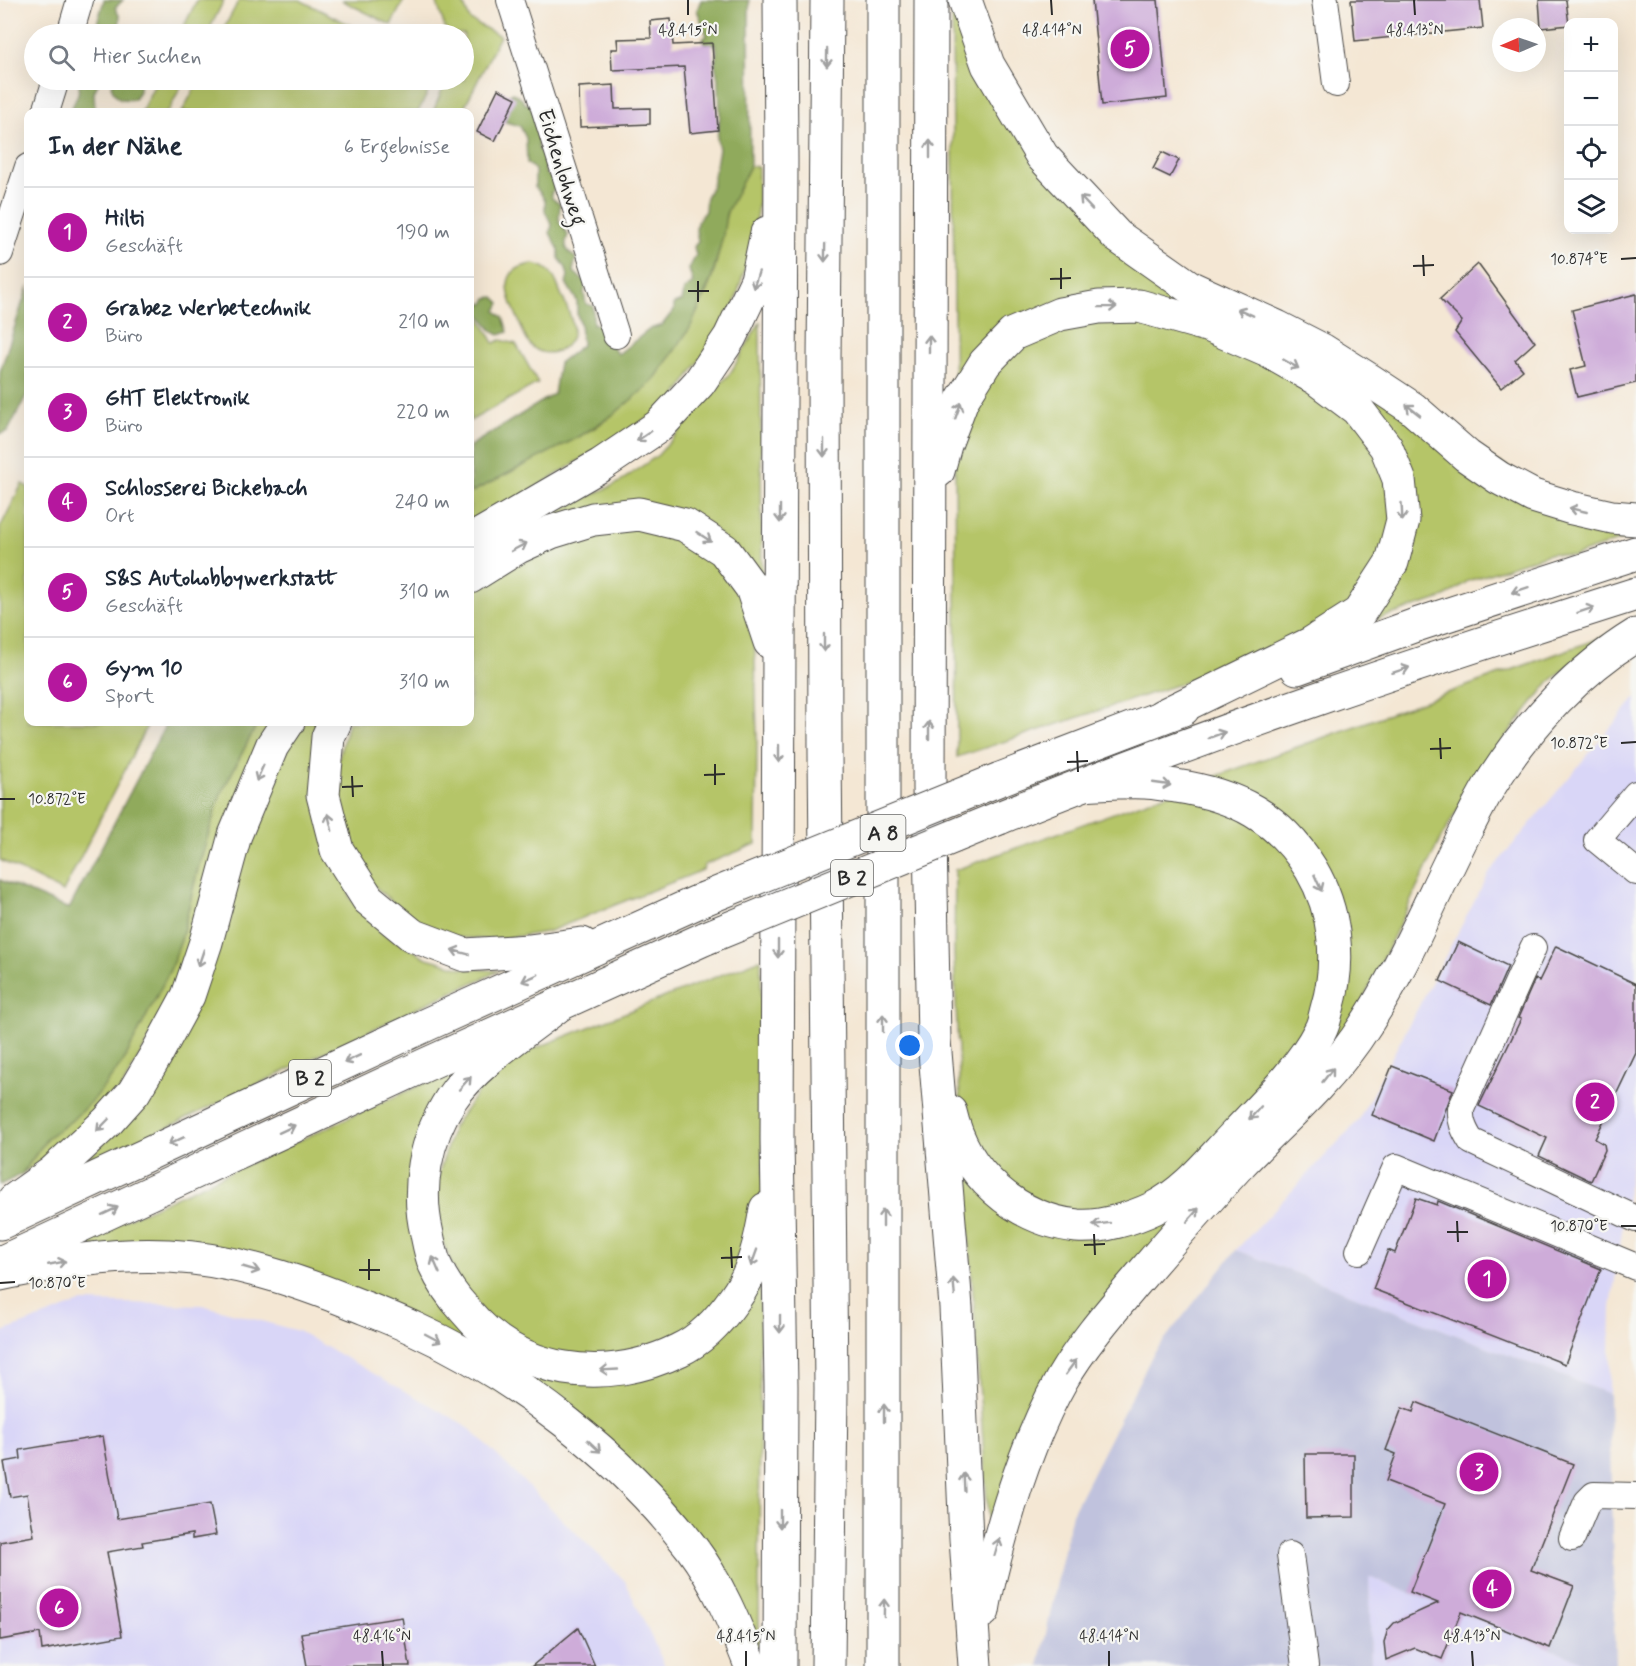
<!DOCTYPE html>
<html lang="de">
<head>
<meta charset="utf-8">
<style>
	:root { --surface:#fff; --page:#f2f2f3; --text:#1f2937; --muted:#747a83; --line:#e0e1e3; --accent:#b5179e }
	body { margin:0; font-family:Mynerve,sans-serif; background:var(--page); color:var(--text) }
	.controls { position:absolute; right:18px; top:18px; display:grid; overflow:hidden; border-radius:12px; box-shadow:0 6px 24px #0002 }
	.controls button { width:54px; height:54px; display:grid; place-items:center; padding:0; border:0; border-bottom:2px solid var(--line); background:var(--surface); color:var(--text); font:30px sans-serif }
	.compass { position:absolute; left:1492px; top:18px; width:54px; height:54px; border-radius:50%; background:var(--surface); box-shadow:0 6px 24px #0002; rotate:268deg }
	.you { position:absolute; left:910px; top:1046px; width:21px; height:21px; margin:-15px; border:4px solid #fff; border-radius:50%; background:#1a73e8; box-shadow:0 0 0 9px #1a73e833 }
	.badge { display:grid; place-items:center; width:39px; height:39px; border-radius:50%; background:var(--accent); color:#fff; font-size:20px; font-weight:700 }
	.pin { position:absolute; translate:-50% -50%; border:3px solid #fff; box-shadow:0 2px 6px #0006 }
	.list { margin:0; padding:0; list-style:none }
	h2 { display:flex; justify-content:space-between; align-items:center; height:78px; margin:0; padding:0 24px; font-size:26px }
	h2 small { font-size:20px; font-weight:400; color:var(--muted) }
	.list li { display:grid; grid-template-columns:39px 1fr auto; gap:18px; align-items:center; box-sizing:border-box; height:90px; padding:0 24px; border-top:2px solid var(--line) }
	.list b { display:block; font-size:22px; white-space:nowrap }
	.list p { margin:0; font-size:20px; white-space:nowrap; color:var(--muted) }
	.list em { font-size:20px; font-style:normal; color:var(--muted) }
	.icon { flex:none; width:33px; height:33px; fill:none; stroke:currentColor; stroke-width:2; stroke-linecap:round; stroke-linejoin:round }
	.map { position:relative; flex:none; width:1636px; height:1666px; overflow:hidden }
	.search { position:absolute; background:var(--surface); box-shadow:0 6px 24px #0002; left:24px; top:24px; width:450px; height:66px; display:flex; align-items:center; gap:15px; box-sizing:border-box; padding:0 21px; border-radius:33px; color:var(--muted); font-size:22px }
	.panel { position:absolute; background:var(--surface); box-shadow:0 6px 24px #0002; left:24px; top:108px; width:450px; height:618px; border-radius:12px }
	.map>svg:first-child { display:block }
</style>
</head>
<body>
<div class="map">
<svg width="1636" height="1666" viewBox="0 0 1636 1666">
	<rect width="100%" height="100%" fill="#f6f6f2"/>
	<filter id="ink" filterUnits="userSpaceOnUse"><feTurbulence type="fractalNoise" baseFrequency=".0167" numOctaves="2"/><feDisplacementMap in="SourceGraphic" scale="12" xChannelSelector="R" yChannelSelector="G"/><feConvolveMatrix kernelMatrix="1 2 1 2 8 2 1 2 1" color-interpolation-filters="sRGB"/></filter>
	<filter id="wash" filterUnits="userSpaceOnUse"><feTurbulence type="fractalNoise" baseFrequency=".008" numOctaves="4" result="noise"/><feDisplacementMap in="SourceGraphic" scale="24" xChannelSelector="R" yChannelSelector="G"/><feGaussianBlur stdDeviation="1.35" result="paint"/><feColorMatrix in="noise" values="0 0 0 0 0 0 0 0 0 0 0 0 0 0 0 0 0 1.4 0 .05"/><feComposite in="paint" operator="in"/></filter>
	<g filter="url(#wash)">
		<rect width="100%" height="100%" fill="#f4e7d4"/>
		<g fill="#d9d6f7">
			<path d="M1636,697V1141L1634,1147L1611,1308L1609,1394L1236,1250L1358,1121L1490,872Z"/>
			<path d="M83,1302L202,1305L298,1331L467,1426L625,1581L665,1666H0V1333Z"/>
			<path d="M1369,1577L1595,1666H1371Z"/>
		</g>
		<path fill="#c0c2dd" d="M1236,1250L1609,1394L1615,1666H1595L1369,1577L1371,1666H1039L1072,1513L1153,1354Z"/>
		<g fill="#b5c567" stroke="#707849" stroke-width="1.5">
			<path d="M197,0H224L207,34H180Z"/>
			<path d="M239,0H300L368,34H221Z"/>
			<path d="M341,0H404L391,25Z"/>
			<path d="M436,0H462L470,20L500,36L462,112H433L446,80H464V34H447Z"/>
			<path d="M952,8L980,79L1162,283L1636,535L1573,556L1552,553L1468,581L1445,597L957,757Z"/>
			<path d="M157,80H184L168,112H141Z"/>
			<path d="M199,80H434L418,112H182Z"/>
			<path d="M750,166L758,167V205L752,244L733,309L671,404L470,528V493L596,427C653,388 688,342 712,278C719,257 721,236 726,216C730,199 742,182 750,166Z"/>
			<path d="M533,264C539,265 544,266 549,271C556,277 558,288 562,296C569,313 583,336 561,349C553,354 542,354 535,349C526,343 523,331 519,321C509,298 495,269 533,264Z"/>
			<path d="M480,318L494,343L501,340L516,344L538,383L470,421V324Z"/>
			<path d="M760,322L762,576L706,522L532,523L618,483L658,455L731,372Z"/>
			<path d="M22,484L28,487V722H149L63,892L0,860V528Z"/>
			<path d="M641,526L680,534L727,567L754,619L757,737L756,844L704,865L703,870L547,932L493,940L453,937L411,919L369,881L341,830L335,773L348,722H470V590L497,574L596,530Z"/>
			<path d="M1606,636L1549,682L1482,767L1440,840L1351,1025L1120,1282L989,1531L960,1102L954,953L955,870Z"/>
			<path d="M258,722H273L179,986L119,1093L67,1142L22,1174L48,1137L71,1121L123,1062L157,995L170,970L181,940L198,868L220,796Z"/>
			<path d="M306,722H322L350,898L383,934L427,958L462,968L499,971L430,1002L74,1172L147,1099L253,826L289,745Z"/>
			<path d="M761,959L763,1179L761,1235L740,1286L655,1355H546L497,1328L461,1287L440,1235L437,1180L453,1127L485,1082L531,1050Z"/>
			<path d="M473,1061L412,1165L468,1333L636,1378L760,1282L759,1653L649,1480L286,1268L51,1254Z"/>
		</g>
		<g fill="#90aa5c" stroke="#5e6a44" stroke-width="1.5">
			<path d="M104,0H123L115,8L120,17L119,29L108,34H94Z"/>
			<path d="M701,0H749L750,166L726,214L723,236L712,277L690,328L656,377L643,390L614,414L579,437L470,493V446L554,394L559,363L582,345L580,324L577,314V301L566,283L568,276L566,268L559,258V250L550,233L552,225L545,211V201L541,194L535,187V170L527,163L526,138L520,126L506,122L502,114L506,96L513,93L522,99L524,103L531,105L536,120L534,124L540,136C535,148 540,152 548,161L545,169L546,174L555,181L554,190L551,193L552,198L560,204L559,221L568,235C563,246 567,252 576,258L573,271L586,283L584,293L586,304L593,306V324H598L603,329L602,335L618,354L650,329L662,325L674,310V304L682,301L684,290L693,283L689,269L696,255L694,247L698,241L696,230L697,222L705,211L706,197L712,186L719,149L717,139L720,115L719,84L715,64L717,50L715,44L704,43L702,39L707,36L697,10Z"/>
			<path d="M80,80H100L94,92L95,112H70L78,94Z"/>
			<path d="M115,80H140L139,81V91L134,99C121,101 116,99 111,86Z"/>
			<path d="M28,286V392L8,431L0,434V372Z"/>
			<path d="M494,297L500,303L496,311L503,317L508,332L499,335C486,329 487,319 477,312L474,321H470V299L474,298L479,303L484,304L487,298Z"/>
			<path d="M167,722H258L220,796L198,868L181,940L170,970L123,1062L95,1098L71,1121L48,1137L22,1174L0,1185V880L69,909Z"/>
		</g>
		<g id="blocks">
			<g fill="#ceacd9">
				<path d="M1092,0H1158L1167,98L1102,105Z"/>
				<path d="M1351,0H1480L1483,28L1355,41Z"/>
				<path d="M1539,0H1566L1569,25L1541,28Z"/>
				<path d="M671,19L673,45L712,43L718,130L690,133L684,67L612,70L611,49H618L617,39L651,38L650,21Z"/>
				<path d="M614,85L615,109L650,108V124L580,127L579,87Z"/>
				<path d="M498,89L516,98L495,141L477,132Z"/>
				<path d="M1162,152L1179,160L1170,177L1153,169Z"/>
				<path d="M1478,264L1535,342L1515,360L1523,370L1501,388L1455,332L1462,321L1440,299Z"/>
				<path d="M1636,294V383L1577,397L1570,370L1586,366L1572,310Z"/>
				<path d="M1458,942L1508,966L1491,1005L1440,981Z"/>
				<path d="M1556,946L1636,984V1053L1595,1139L1604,1144L1605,1150L1591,1181L1539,1156L1547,1138L1479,1106L1521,1019L1518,1018L1535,979L1539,981Z"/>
				<path d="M1392,1066L1453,1090L1434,1141L1372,1115Z"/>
				<path d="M1416,1198L1437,1205L1438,1201L1601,1269L1565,1364L1373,1289L1388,1250L1395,1253Z"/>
				<path d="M1416,1402L1573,1464L1531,1570L1574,1586L1550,1648L1461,1612L1442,1659L1415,1648L1386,1660L1384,1642L1388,1630L1394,1623L1438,1603L1410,1592L1445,1504L1386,1481L1396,1454L1386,1450L1402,1408L1413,1412Z"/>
				<path d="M103,1436L117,1519L210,1504L216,1535L192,1539V1534L142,1542L143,1546L107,1552L122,1636L42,1650L40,1633L0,1640V1542L34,1536L27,1494L10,1497L4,1462L21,1459L20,1450Z"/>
				<path d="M1305,1454H1354V1517L1306,1518Z"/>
				<path d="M402,1617L410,1666H307L301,1633Z"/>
				<path d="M578,1628L595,1666H532Z"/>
			</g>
		</g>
	</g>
	<g filter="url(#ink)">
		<use href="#blocks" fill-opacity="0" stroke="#494744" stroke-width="1.5"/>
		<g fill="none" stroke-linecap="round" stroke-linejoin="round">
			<g stroke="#494744" stroke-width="28">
				<g id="minor">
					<path d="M510,0L616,335"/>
					<path d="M1325,0L1336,84"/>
					<path d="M70,34L80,0"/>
					<path d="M46,112L56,80"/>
					<path d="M0,253L28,167"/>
					<path d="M1636,794L1597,840L1636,872"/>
					<path d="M1533,948L1461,1109C1460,1121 1464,1130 1471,1141L1636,1219"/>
					<path d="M1359,1251L1396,1167L1636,1267"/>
					<path d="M1572,1538L1587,1502L1594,1495L1636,1496"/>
					<path d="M1290,1555L1305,1666"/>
				</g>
			</g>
			<g stroke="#494744" stroke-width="35">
				<g id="highway">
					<path d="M827,0L824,361L825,753L831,1388L828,1666"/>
					<path d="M883,0V1666"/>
					<path d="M931,0L929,788L934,1040L956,1307L966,1539L975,1666"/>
					<path d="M965,0L988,65L1042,156L1117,236L1191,288L1277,327L1322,350L1371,381L1412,408L1467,456L1499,478L1533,496L1572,508L1612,517L1636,519"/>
					<path d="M938,471L945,445L962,400L985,363L1013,334L1060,314L1099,307L1139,306L1210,326L1268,351L1317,379L1357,409L1386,447L1399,479L1403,520L1392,562L1359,613L1312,643L1162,716"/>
					<path d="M470,541L601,465L659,426L699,383L730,337L757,280L767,233"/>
					<path d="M470,577L518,547L551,532L593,519L639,514L685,525L724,550L752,588L770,642"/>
					<path d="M1297,668L1413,626L1636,553"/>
					<path d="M335,722L328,737L323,795L337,850L368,899L412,935L465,955L529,951L582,944"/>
					<path d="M1000,779L1183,709"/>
					<path d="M999,818C1207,733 1421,662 1636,594"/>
					<path d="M560,1004C526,1031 474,1064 451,1099C425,1139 416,1188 427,1234C429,1244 431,1255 435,1265C442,1281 453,1297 465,1310C518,1375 605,1386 679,1350C701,1340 721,1318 735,1298C754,1272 761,1240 766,1209"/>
					<path d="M950,1112C964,1173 1015,1219 1077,1226C1101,1228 1133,1218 1154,1208C1186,1192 1210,1161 1234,1136C1264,1104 1300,1070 1320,1031C1324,1024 1325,1016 1327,1009C1341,962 1336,911 1311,869C1279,817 1236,795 1176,786C1166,785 1155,782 1144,782C1124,781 1103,783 1083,784"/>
					<path d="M14,1200L52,1173L108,1121L134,1092L156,1055L188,996L206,942L235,835L272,746L288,722"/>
					<path d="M0,1223L430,1023L704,899"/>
					<path d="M2,1262L425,1065L706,938"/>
					<path d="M0,1274C56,1263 111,1253 169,1256C233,1259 296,1280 355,1304C375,1312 396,1320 415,1329C518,1376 622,1457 691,1547C718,1583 735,1624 751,1666"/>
					<path d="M983,1611C987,1585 994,1560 1001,1535C1016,1481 1034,1428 1062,1379C1083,1343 1112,1310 1138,1279C1171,1240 1204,1203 1238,1166C1278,1124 1322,1087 1356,1039C1402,973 1431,897 1468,826C1476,811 1484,794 1494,779C1530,723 1579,670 1636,635"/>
					<path d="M780,1666L781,1386L777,1139L781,161L780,0"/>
				</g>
			</g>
			<use href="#minor" stroke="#fff" stroke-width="26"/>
			<use href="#highway" stroke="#fff" stroke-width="33"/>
			<g stroke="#494744" stroke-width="35" stroke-linecap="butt">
				<g id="highway-bridge">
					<path d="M704,899L1000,779"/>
					<path d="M706,938L999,818"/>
				</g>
			</g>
			<use href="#highway-bridge" stroke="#fff" stroke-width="33"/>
		</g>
		<defs><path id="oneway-shaft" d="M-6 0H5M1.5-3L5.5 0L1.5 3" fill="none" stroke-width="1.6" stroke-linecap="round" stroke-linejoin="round" transform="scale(1.5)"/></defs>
		<g stroke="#a0a0a0">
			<use href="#oneway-shaft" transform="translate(827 58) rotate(91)"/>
			<use href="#oneway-shaft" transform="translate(930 149) rotate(-90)"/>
			<use href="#oneway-shaft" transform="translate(1086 203) rotate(-133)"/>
			<use href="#oneway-shaft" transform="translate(825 253) rotate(91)"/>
			<use href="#oneway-shaft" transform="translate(756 280) rotate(108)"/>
			<use href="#oneway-shaft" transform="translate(1108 307) rotate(-1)"/>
			<use href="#oneway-shaft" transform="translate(1245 312) rotate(-156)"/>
			<use href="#oneway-shaft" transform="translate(929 344) rotate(-90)"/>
			<use href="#oneway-shaft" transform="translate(1291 364) rotate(30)"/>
			<use href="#oneway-shaft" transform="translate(1413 410) rotate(-142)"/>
			<use href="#oneway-shaft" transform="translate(958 411) rotate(-70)"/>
			<use href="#oneway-shaft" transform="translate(644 436) rotate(146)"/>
			<use href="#oneway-shaft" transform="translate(824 448) rotate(90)"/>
			<use href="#oneway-shaft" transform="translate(1578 510) rotate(-167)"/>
			<use href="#oneway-shaft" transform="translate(1402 512) rotate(87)"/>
			<use href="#oneway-shaft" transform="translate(780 514) rotate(90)"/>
			<use href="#oneway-shaft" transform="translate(704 537) rotate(33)"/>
			<use href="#oneway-shaft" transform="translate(519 547) rotate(-28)"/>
			<use href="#oneway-shaft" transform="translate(1520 590) rotate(162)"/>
			<use href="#oneway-shaft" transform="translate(1586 610) rotate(-18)"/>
			<use href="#oneway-shaft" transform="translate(824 643) rotate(90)"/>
			<use href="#oneway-shaft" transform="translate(1401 670) rotate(-18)"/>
			<use href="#oneway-shaft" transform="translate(929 730) rotate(-90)"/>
			<use href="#oneway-shaft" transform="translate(1217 735) rotate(-20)"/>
			<use href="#oneway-shaft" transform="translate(779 754) rotate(90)"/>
			<use href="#oneway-shaft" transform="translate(260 773) rotate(114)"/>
			<use href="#oneway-shaft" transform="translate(1162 784) rotate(8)"/>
			<use href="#oneway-shaft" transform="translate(330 822) rotate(-104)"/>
			<use href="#oneway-shaft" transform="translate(1318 883) rotate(66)"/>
			<use href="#oneway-shaft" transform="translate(778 949) rotate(90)"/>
			<use href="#oneway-shaft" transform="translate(460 952) rotate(-165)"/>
			<use href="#oneway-shaft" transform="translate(201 958) rotate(109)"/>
			<use href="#oneway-shaft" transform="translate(530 978) rotate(156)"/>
			<use href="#oneway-shaft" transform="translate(883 1023) rotate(-90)"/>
			<use href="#oneway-shaft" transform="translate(352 1059) rotate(155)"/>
			<use href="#oneway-shaft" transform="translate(1328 1075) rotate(-52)"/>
			<use href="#oneway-shaft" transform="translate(465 1083) rotate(-48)"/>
			<use href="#oneway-shaft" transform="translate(1255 1113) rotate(132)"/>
			<use href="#oneway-shaft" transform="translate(103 1125) rotate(134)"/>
			<use href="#oneway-shaft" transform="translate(287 1129) rotate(-25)"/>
			<use href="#oneway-shaft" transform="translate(176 1141) rotate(155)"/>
			<use href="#oneway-shaft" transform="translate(110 1211) rotate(-25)"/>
			<use href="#oneway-shaft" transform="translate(1193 1215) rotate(-49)"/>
			<use href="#oneway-shaft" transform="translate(883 1218) rotate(-90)"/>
			<use href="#oneway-shaft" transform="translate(1101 1224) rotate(173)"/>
			<use href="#oneway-shaft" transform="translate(754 1258) rotate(110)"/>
			<use href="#oneway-shaft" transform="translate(57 1263) rotate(-11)"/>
			<use href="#oneway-shaft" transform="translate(436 1265) rotate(-113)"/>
			<use href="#oneway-shaft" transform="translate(251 1269) rotate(16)"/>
			<use href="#oneway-shaft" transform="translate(954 1287) rotate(-95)"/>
			<use href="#oneway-shaft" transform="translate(780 1324) rotate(90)"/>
			<use href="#oneway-shaft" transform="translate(433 1338) rotate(28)"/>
			<use href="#oneway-shaft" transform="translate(1071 1367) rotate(-54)"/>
			<use href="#oneway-shaft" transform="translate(609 1370) rotate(177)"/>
			<use href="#oneway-shaft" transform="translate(884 1413) rotate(-90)"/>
			<use href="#oneway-shaft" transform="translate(594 1446) rotate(43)"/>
			<use href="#oneway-shaft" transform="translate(964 1482) rotate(-93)"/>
			<use href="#oneway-shaft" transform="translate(780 1519) rotate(90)"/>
			<use href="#oneway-shaft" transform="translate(997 1547) rotate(-74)"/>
			<use href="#oneway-shaft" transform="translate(884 1608) rotate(-89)"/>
		</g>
	</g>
	<path fill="none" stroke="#2b2b2b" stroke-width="2" d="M688,0V15M1051,0L1052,15M1414,0L1415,15M1423,255L1424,276M1621,259L1636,258M1413,266L1434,265M1061,268V289M1050,279L1071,278M698,281V302M688,291H709M1440,738L1441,759M1621,743L1636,742M1430,749L1451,748M1077,751L1078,772M1067,762L1088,761M715,764V785M704,775L725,774M352,776L353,797M342,787L363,786M0,799H15M1457,1221L1458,1242M1621,1226H1636M1447,1232H1468M1094,1234L1095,1255M1084,1245L1105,1244M731,1247L732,1268M721,1258L742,1257M369,1259V1280M359,1270H380M0,1283L15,1282M382,1651L383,1666M746,1651V1666M1109,1651V1666M1472,1651L1473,1666"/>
	<g text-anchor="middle" stroke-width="4.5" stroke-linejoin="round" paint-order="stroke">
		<g fill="#f6f6f2" stroke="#686867" stroke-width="1.5">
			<rect x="860.5" y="815" width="45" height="36" rx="4.5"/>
			<rect x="831" y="860" width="42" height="36" rx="4.5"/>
			<rect x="289" y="1060" width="42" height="36" rx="4.5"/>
		</g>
		<g font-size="21" font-weight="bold" fill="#2b2b2b">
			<text x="883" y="840">A 8</text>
			<text x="852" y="885">B 2</text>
			<text x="310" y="1085">B 2</text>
		</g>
		<g font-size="22" fill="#2b2b2b" stroke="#f6f6f2">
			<text transform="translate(563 167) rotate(73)" y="8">Eichenlohweg</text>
		</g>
	</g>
	<g font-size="15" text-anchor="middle" fill="#2b2b2b" stroke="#f6f6f2" stroke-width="4.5" stroke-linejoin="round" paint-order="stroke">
		<text x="688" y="35">48.415°N</text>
		<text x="1052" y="35">48.414°N</text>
		<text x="1415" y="35">48.413°N</text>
		<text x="1579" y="264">10.874°E</text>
		<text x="1579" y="748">10.872°E</text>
		<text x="57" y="804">10.872°E</text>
		<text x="1579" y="1231">10.870°E</text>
		<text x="57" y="1288">10.870°E</text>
		<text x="382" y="1641">48.416°N</text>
		<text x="746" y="1641">48.415°N</text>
		<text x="1109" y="1641">48.414°N</text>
		<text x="1472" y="1641">48.413°N</text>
	</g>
</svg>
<div class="controls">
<button>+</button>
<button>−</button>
<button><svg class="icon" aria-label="locate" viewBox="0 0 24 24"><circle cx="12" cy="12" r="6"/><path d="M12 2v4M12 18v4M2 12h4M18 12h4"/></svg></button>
<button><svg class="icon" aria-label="layers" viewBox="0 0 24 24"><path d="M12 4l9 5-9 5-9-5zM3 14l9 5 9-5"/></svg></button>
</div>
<svg class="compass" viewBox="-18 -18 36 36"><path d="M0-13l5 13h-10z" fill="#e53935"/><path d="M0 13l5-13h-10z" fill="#747a83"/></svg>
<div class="you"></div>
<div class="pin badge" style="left:1487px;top:1279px">1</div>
<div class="pin badge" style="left:1595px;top:1102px">2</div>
<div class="pin badge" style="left:1479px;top:1472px">3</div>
<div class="pin badge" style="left:1492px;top:1589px">4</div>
<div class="pin badge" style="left:1130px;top:49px">5</div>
<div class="pin badge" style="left:59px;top:1608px">6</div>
<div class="search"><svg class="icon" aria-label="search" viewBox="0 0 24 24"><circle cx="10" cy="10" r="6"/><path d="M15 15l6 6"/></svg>Hier suchen</div>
<section class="panel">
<h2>In der Nähe<small>6 Ergebnisse</small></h2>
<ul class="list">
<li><span class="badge">1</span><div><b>Hilti</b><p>Geschäft</p></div><em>190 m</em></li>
<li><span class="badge">2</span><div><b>Grabez Werbetechnik</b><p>Büro</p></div><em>210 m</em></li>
<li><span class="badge">3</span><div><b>GHT Elektronik</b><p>Büro</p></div><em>220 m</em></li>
<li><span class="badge">4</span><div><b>Schlosserei Bickebach</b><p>Ort</p></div><em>240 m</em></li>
<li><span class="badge">5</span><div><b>S&amp;S Autohobbywerkstatt</b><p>Geschäft</p></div><em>310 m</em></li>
<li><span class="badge">6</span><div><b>Gym 10</b><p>Sport</p></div><em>310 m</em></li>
</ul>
</section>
</div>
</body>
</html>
